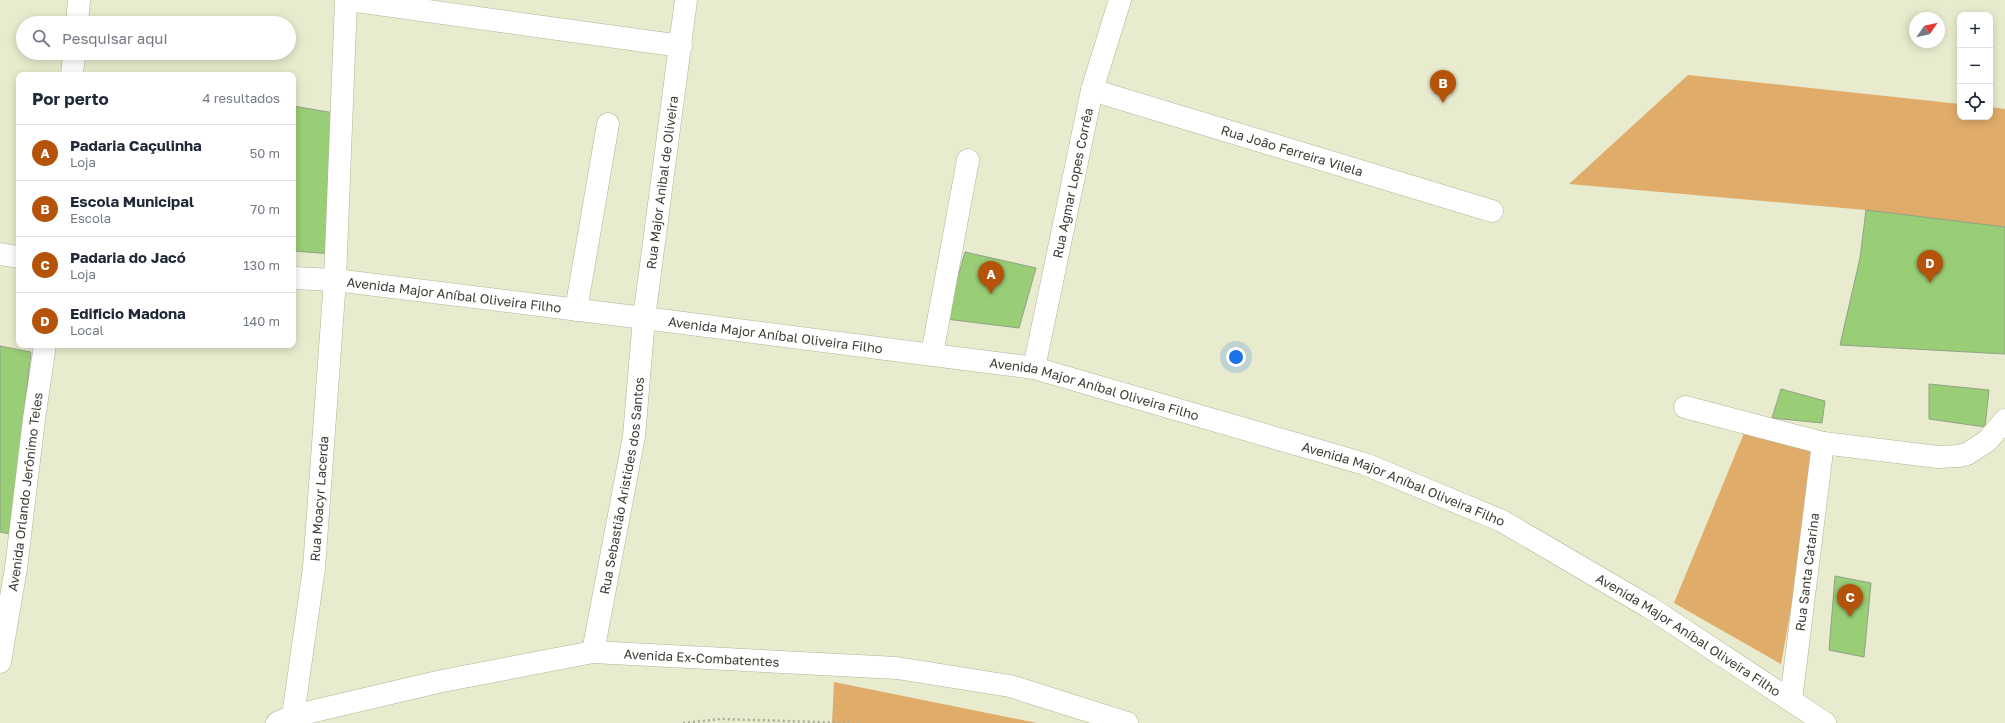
<!DOCTYPE html>
<html lang="pt">
<head>
<meta charset="utf-8">
<style>
	:root { --surface:#fff; --page:#f2f2f3; --text:#1f2937; --muted:#747a83; --line:#e0e1e3; --accent:#b45309 }
	body { margin:0; font-family:"Golos Text",sans-serif; background:var(--page); color:var(--text) }
	.controls { position:absolute; right:12px; top:12px; display:grid; overflow:hidden; border-radius:8px; box-shadow:0 2px 10px #0003 }
	.controls button { width:36px; height:36px; display:grid; place-items:center; padding:0; border:0; border-bottom:1px solid var(--line); background:var(--surface); color:var(--text); font:20px sans-serif }
	.compass { position:absolute; left:1909px; top:12px; width:36px; height:36px; border-radius:50%; background:var(--surface); box-shadow:0 2px 10px #0003; rotate:56deg }
	.you { position:absolute; left:1236px; top:357px; width:14px; height:14px; margin:-10px; border:3px solid #fff; border-radius:50%; background:#1a73e8; box-shadow:0 0 0 6px #1a73e833 }
	.badge { display:grid; place-items:center; width:26px; height:26px; border-radius:50%; background:var(--accent); color:#fff; font-size:13px; font-weight:700 }
	.pin { position:absolute; translate:-50% -33px; filter:drop-shadow(0 1px 2px #0008) }
	.pin::after { content:''; position:absolute; top:21px; width:14px; height:12px; background:inherit; clip-path:polygon(0 0,100% 0,50% 100%) }
	.list { margin:0; padding:0; list-style:none }
	h2 { display:flex; justify-content:space-between; align-items:center; height:52px; margin:0; padding:0 16px; font-size:17px }
	h2 small { font-size:13px; font-weight:400; color:var(--muted) }
	.list li { display:grid; grid-template-columns:26px 1fr auto; gap:12px; align-items:center; box-sizing:border-box; height:56px; padding:0 16px; border-top:1px solid var(--line) }
	.list b { display:block; font-size:15px; white-space:nowrap }
	.list p { margin:0; font-size:13px; white-space:nowrap; color:var(--muted) }
	.list em { font-size:13px; font-style:normal; color:var(--muted) }
	.icon { flex:none; width:22px; height:22px; fill:none; stroke:currentColor; stroke-width:2; stroke-linecap:round; stroke-linejoin:round }
	.map { position:relative; flex:none; width:2005px; height:723px; overflow:hidden }
	.search { position:absolute; background:var(--surface); box-shadow:0 2px 10px #0003; left:16px; top:16px; width:280px; height:44px; display:flex; align-items:center; gap:10px; box-sizing:border-box; padding:0 14px; border-radius:22px; color:var(--muted); font-size:15px }
	.panel { position:absolute; background:var(--surface); box-shadow:0 2px 10px #0003; left:16px; top:72px; width:280px; height:276px; border-radius:8px }
	.map>svg:first-child { display:block }
</style>
</head>
<body>
<div class="map">
<svg width="2005" height="723" viewBox="0 0 2005 723">
	<rect width="100%" height="100%" fill="#e8ebcd"/>
	<g fill="#e0ac6a">
		<path d="M1688,75L1960,104V117H1990V107L2005,109V227L1866,210L1569,184Z"/>
		<path d="M1747,426L1820,448L1781,664L1674,603Z"/>
		<path d="M834,682L1037,723H832Z"/>
	</g>
	<g fill="#99cd76" stroke="#92a289">
		<path d="M293,106L334,113L333,254L293,251Z"/>
		<path d="M1866,210L2005,227V354L1840,345L1860,258Z"/>
		<path d="M965,252L1036,268L1019,328L946,319Z"/>
		<path d="M0,346L31,352L10,534L0,532Z"/>
		<path d="M1929,384L1989,390L1985,427L1929,419Z"/>
		<path d="M1781,389L1825,401L1822,423L1772,418Z"/>
		<path d="M1835,576L1871,583L1864,657L1829,650Z"/>
	</g>
	<g fill="none" stroke-linecap="round" stroke-linejoin="round">
		<g stroke="#b1b497" stroke-width="23">
			<g id="minor">
				<path d="M349,0L681,46"/>
				<path d="M77,23L79,0"/>
				<path d="M72,75L74,53"/>
				<path id="s1" d="M1092,90L1492,211"/>
				<path d="M0,254L19,257"/>
				<path id="s2" d="M293,278L335,280L644,318L1034,368L1365,464L1502,521L1649,607L1825,723"/>
				<path d="M576,310L608,124"/>
				<path d="M932,354L968,160"/>
				<path id="s3" d="M1034,368L1092,90L1120,0"/>
				<path d="M1685,407L1823,443"/>
				<path id="s4" d="M593,652L634,436L644,318L686,0"/>
				<path id="s5" d="M0,662L16,568L34,419L45,345"/>
				<path id="s6" d="M1791,700L1823,443L1938,457L1959,456L1967,454L1987,441L2005,420"/>
				<path id="s7" d="M293,716L314,568L335,280L346,0"/>
				<path id="s8" d="M277,723L293,716L442,681L593,652L897,668L1010,686L1127,723"/>
			</g>
		</g>
		<path stroke="#acae97" stroke-width="2.5" stroke-dasharray="2 3" stroke-linecap="butt" d="M683,723L721,719L849,723"/>
		<use href="#minor" stroke="#fff" stroke-width="22"/>
	</g>
	<g text-anchor="middle" stroke-width="3" stroke-linejoin="round" paint-order="stroke">
		<g font-size="13" fill="#3c3e32" stroke="#f5f9da">
			<text dy="5" stroke="none"><textPath href="#s1" startOffset="209">Rua João Ferreira Vilela</textPath></text>
			<text dy="5" stroke="none"><textPath href="#s4" startOffset="475">Rua Major Anibal de Oliveira</textPath></text>
			<text dy="5" stroke="none"><textPath href="#s3" startOffset="189">Rua Agmar Lopes Corrêa</textPath></text>
			<text dy="5" stroke="none"><textPath href="#s2" startOffset="162">Avenida Major Aníbal Oliveira Filho</textPath></text>
			<text dy="5" stroke="none"><textPath href="#s2" startOffset="486">Avenida Major Aníbal Oliveira Filho</textPath></text>
			<text dy="5" stroke="none"><textPath href="#s2" startOffset="810">Avenida Major Aníbal Oliveira Filho</textPath></text>
			<text dy="5" stroke="none"><textPath href="#s4" startOffset="169">Rua Sebastião Aristides dos Santos</textPath></text>
			<text dy="5" stroke="none"><textPath href="#s2" startOffset="1134">Avenida Major Aníbal Oliveira Filho</textPath></text>
			<text dy="5" stroke="none"><textPath href="#s5" startOffset="172">Avenida Orlando Jerônimo Teles</textPath></text>
			<text dy="5" stroke="none"><textPath href="#s7" startOffset="219">Rua Moacyr Lacerda</textPath></text>
			<text dy="5" stroke="none"><textPath href="#s6" startOffset="129">Rua Santa Catarina</textPath></text>
			<text dy="5" stroke="none"><textPath href="#s2" startOffset="1458">Avenida Major Aníbal Oliveira Filho</textPath></text>
			<text dy="5" stroke="none"><textPath href="#s8" startOffset="433">Avenida Ex-Combatentes</textPath></text>
		</g>
	</g>
</svg>
<div class="controls">
<button>+</button>
<button>−</button>
<button><svg class="icon" aria-label="locate" viewBox="0 0 24 24"><circle cx="12" cy="12" r="6"/><path d="M12 2v4M12 18v4M2 12h4M18 12h4"/></svg></button>
</div>
<svg class="compass" viewBox="-18 -18 36 36"><path d="M0-13l5 13h-10z" fill="#e53935"/><path d="M0 13l5-13h-10z" fill="#747a83"/></svg>
<div class="you"></div>
<div class="pin badge" style="left:991px;top:294px">A</div>
<div class="pin badge" style="left:1443px;top:103px">B</div>
<div class="pin badge" style="left:1850px;top:617px">C</div>
<div class="pin badge" style="left:1930px;top:283px">D</div>
<div class="search"><svg class="icon" aria-label="search" viewBox="0 0 24 24"><circle cx="10" cy="10" r="6"/><path d="M15 15l6 6"/></svg>Pesquisar aqui</div>
<section class="panel">
<h2>Por perto<small>4 resultados</small></h2>
<ul class="list">
<li><span class="badge">A</span><div><b>Padaria Caçulinha</b><p>Loja</p></div><em>50 m</em></li>
<li><span class="badge">B</span><div><b>Escola Municipal</b><p>Escola</p></div><em>70 m</em></li>
<li><span class="badge">C</span><div><b>Padaria do Jacó</b><p>Loja</p></div><em>130 m</em></li>
<li><span class="badge">D</span><div><b>Edificio Madona</b><p>Local</p></div><em>140 m</em></li>
</ul>
</section>
</div>
</body>
</html>
